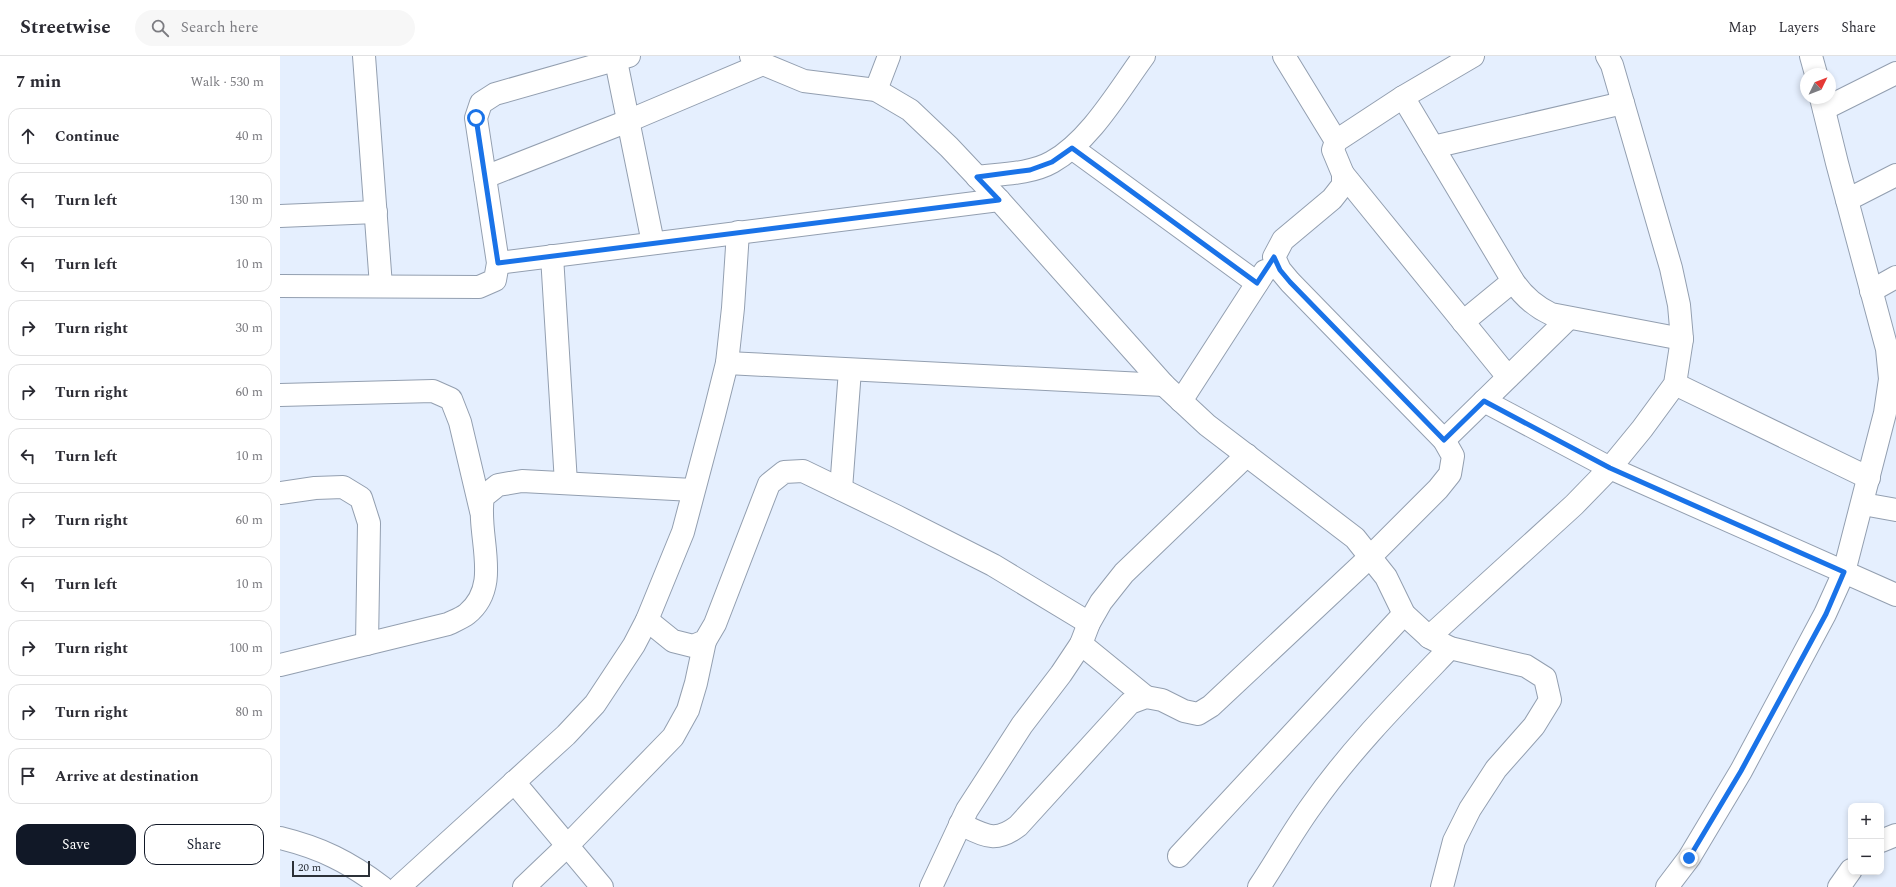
<!DOCTYPE html>
<html lang="en">
<head>
<meta charset="utf-8">
<style>
	:root { --surface:#fff; --page:#f7f7f7; --text:#2b2b33; --muted:#7c7c81; --line:#e1e1e2; --accent:#111827 }
	body { margin:0; font-family:Spectral,serif; background:var(--page); color:var(--text) }
	.controls { position:absolute; right:12px; bottom:12px; display:grid; overflow:hidden; border-radius:8px; box-shadow:0 2px 6px #0003 }
	.controls button { width:36px; height:36px; display:grid; place-items:center; padding:0; border:0; border-bottom:1px solid var(--line); background:var(--surface); color:var(--text); font:20px sans-serif }
	.compass { position:absolute; left:1520px; top:12px; width:36px; height:36px; border-radius:50%; background:var(--surface); box-shadow:0 2px 6px #0003; rotate:47deg }
	.scale { position:absolute; left:12px; bottom:10px; width:78px; box-sizing:border-box; padding-left:4px; border:2px solid #2c3138; border-top:0; font-size:11px; line-height:14px; white-space:nowrap; color:#2c3138; -webkit-text-stroke:3px #e5effe; paint-order:stroke }
	.stop { position:absolute; width:12px; height:12px; margin:-9px; border:3px solid #1a73e8; border-radius:50%; background:#fff }
	.stop.end { background:#1a73e8; border-color:#fff; box-shadow:0 1px 4px #0008 }
	.list { margin:0; padding:0; list-style:none }
	h2 { display:flex; justify-content:space-between; align-items:center; height:52px; margin:0; padding:0 16px; font-size:17px }
	h2 small { font-size:13px; font-weight:400; color:var(--muted) }
	.list li { display:grid; grid-template-columns:26px 1fr auto; gap:12px; align-items:center; box-sizing:border-box; height:56px; margin:0 8px 8px; padding:0 8px; border:1px solid var(--line); border-radius:12px }
	.list b { display:block; font-size:15px; white-space:nowrap }
	.list em { font-size:13px; font-style:normal; color:var(--muted) }
	.actions { display:flex; gap:8px; padding:12px 16px }
	.actions a { flex:1; padding:9px 0; border:1px solid var(--accent); border-radius:12px; text-align:center; font-size:14px; color:var(--accent) }
	.actions .main { background:var(--accent); color:#fff }
	.icon { flex:none; width:22px; height:22px; fill:none; stroke:currentColor; stroke-width:2; stroke-linecap:round; stroke-linejoin:round }
	.map { position:relative; flex:none; width:1616px; height:831px; overflow:hidden }
	header { display:flex; align-items:center; gap:24px; box-sizing:border-box; height:56px; padding:0 20px; background:var(--surface); border-bottom:1px solid var(--line) }
	header strong { font-size:19px }
	nav { display:flex; gap:22px; margin-inline-start:auto; font-size:14px }
	.search { width:280px; height:36px; background:var(--page); display:flex; align-items:center; gap:10px; box-sizing:border-box; padding:0 14px; border-radius:22px; color:var(--muted); font-size:15px }
	main { display:flex }
	aside { flex:1; background:var(--surface) }
	.map>svg:first-child { display:block }
</style>
</head>
<body>
<header>
<strong>Streetwise</strong>
<div class="search"><svg class="icon" aria-label="search" viewBox="0 0 24 24"><circle cx="10" cy="10" r="6"/><path d="M15 15l6 6"/></svg>Search here</div>
<nav><a>Map</a><a>Layers</a><a>Share</a></nav>
</header>
<main>
<aside>
<h2>7 min<small>Walk · 530 m</small></h2>
<ul class="list">
<li><svg class="icon" aria-label="ahead" viewBox="0 0 24 24"><path d="M12 20V5M6 11l6-6 6 6"/></svg><div><b>Continue</b></div><em>40 m</em></li>
<li><svg class="icon" aria-label="left" viewBox="0 0 24 24"><path d="M17 20v-9H6M10 6l-5 5 5 5"/></svg><div><b>Turn left</b></div><em>130 m</em></li>
<li><svg class="icon" aria-label="left" viewBox="0 0 24 24"><path d="M17 20v-9H6M10 6l-5 5 5 5"/></svg><div><b>Turn left</b></div><em>10 m</em></li>
<li><svg class="icon" aria-label="right" viewBox="0 0 24 24"><path d="M7 20v-9h11M14 6l5 5-5 5"/></svg><div><b>Turn right</b></div><em>30 m</em></li>
<li><svg class="icon" aria-label="right" viewBox="0 0 24 24"><path d="M7 20v-9h11M14 6l5 5-5 5"/></svg><div><b>Turn right</b></div><em>60 m</em></li>
<li><svg class="icon" aria-label="left" viewBox="0 0 24 24"><path d="M17 20v-9H6M10 6l-5 5 5 5"/></svg><div><b>Turn left</b></div><em>10 m</em></li>
<li><svg class="icon" aria-label="right" viewBox="0 0 24 24"><path d="M7 20v-9h11M14 6l5 5-5 5"/></svg><div><b>Turn right</b></div><em>60 m</em></li>
<li><svg class="icon" aria-label="left" viewBox="0 0 24 24"><path d="M17 20v-9H6M10 6l-5 5 5 5"/></svg><div><b>Turn left</b></div><em>10 m</em></li>
<li><svg class="icon" aria-label="right" viewBox="0 0 24 24"><path d="M7 20v-9h11M14 6l5 5-5 5"/></svg><div><b>Turn right</b></div><em>100 m</em></li>
<li><svg class="icon" aria-label="right" viewBox="0 0 24 24"><path d="M7 20v-9h11M14 6l5 5-5 5"/></svg><div><b>Turn right</b></div><em>80 m</em></li>
<li><svg class="icon" aria-label="arrive" viewBox="0 0 24 24"><path d="M6 21V4h12l-3 4 3 4H6"/></svg><div><b>Arrive at destination</b></div></li>
</ul>
<div class="actions"><a class="main">Save</a><a>Share</a></div>
</aside>
<div class="map">
<svg width="1616" height="831" viewBox="0 0 1616 831">
	<rect width="100%" height="100%" fill="#e5effe"/>
	<g fill="none" stroke-linecap="round" stroke-linejoin="round">
		<g stroke="#939fb0" stroke-width="24">
			<g id="street">
				<path d="M84,0L101,230"/>
				<path d="M335,0L373,187"/>
				<path d="M471,0L483,8L524,25L596,34L630,54L669,91L719,144L884,329L927,369L1075,482L1106,521L1124,558L1149,581L1170,592L1246,610L1265,622L1270,644L1254,670L1216,713L1190,753L1174,785L1162,831"/>
				<path d="M1004,0L1056,85"/>
				<path d="M1531,0L1536,18"/>
				<path d="M596,34L609,0"/>
				<path d="M1123,41L1233,225C1243,240 1254,250 1271,258L1402,283"/>
				<path d="M1544,53L1616,17"/>
				<path d="M1153,91L1343,47"/>
				<path d="M792,92L977,227"/>
				<path d="M1063,118L1228,321"/>
				<path d="M205,121L348,65L483,8"/>
				<path d="M697,121C721,118 751,118 772,106C810,85 839,34 864,0"/>
				<path d="M1567,144L1616,119"/>
				<path d="M0,160L96,156"/>
				<path d="M272,200L286,427"/>
				<path d="M218,207L719,144"/>
				<path d="M0,230L199,231L215,224L218,207L196,62L201,47L215,38L349,0"/>
				<path d="M1591,235L1616,221"/>
				<path d="M1183,266L1233,225"/>
				<path d="M447,307L884,329"/>
				<path d="M1395,328L1589,422"/>
				<path d="M0,339L153,335L171,343L180,366L201,455"/>
				<path d="M901,345L985,215"/>
				<path d="M1204,345L1330,412L1616,539"/>
				<path d="M1164,384L1289,262"/>
				<path d="M561,433L570,314"/>
				<path d="M0,437L35,432L63,431L81,442L89,467L87,588"/>
				<path d="M1583,448L1616,454"/>
				<path d="M367,564L393,585L413,590L425,585L435,568L489,428L504,416L523,415L616,460L713,509L809,567"/>
				<path d="M1149,581L1294,449L1330,412L1362,373L1395,328L1402,283L1399,249L1391,212L1332,9L1327,0"/>
				<path d="M801,588L866,641"/>
				<path d="M0,609L168,568C174,565 182,562 187,558C223,529 196,480 203,441L218,429L242,425L413,434"/>
				<path d="M234,726L322,831"/>
				<path d="M680,768C705,779 714,788 738,770L850,647L866,641L882,644L904,655L918,658L931,650L1090,501L1158,433L1170,418L1173,400L1164,384L1010,226L1000,214L994,201L1003,184L1052,143L1063,129V118L1053,94L1056,85L1123,41L1193,0"/>
				<path d="M0,782C41,792 69,806 102,831"/>
				<path d="M1601,785L1616,779"/>
				<path d="M899,800L1124,558"/>
				<path d="M119,831L286,679L315,648L354,589L367,564L403,476L434,359L447,307L453,252L458,176"/>
				<path d="M244,831L288,789L393,681L408,654L416,627L425,585"/>
				<path d="M651,831L687,754L742,669L781,618L801,588L809,567L821,546L844,517L967,399"/>
				<path d="M979,831C997,804 1013,775 1032,749C1072,692 1122,642 1170,592"/>
				<path d="M1387,831L1409,802L1461,715L1545,558L1564,516L1605,357L1610,323L1607,293L1557,107L1541,42"/>
				<path d="M1559,831L1571,814"/>
			</g>
		</g>
		<use href="#street" stroke="#fff" stroke-width="22"/>
	</g>
	<g fill="none" stroke-linecap="round" stroke-linejoin="round">
		<path stroke="#1a73e8" stroke-width="5" d="M196,62L218,207L719,144L697,121L750,114L772,106L792,92L977,227L994,201L1000,214L1010,226L1164,384L1204,345L1330,412L1564,516L1546,558L1461,715L1409,802"/>
	</g>
</svg>
<div class="controls">
<button>+</button>
<button>−</button>
</div>
<svg class="compass" viewBox="-18 -18 36 36"><path d="M0-13l5 13h-10z" fill="#e53935"/><path d="M0 13l5-13h-10z" fill="#7c7c81"/></svg>
<div class="scale">20 m</div>
<div class="stop" style="left:196px;top:62px"></div>
<div class="stop end" style="left:1409px;top:802px"></div>
</div>
</main>
</body>
</html>
